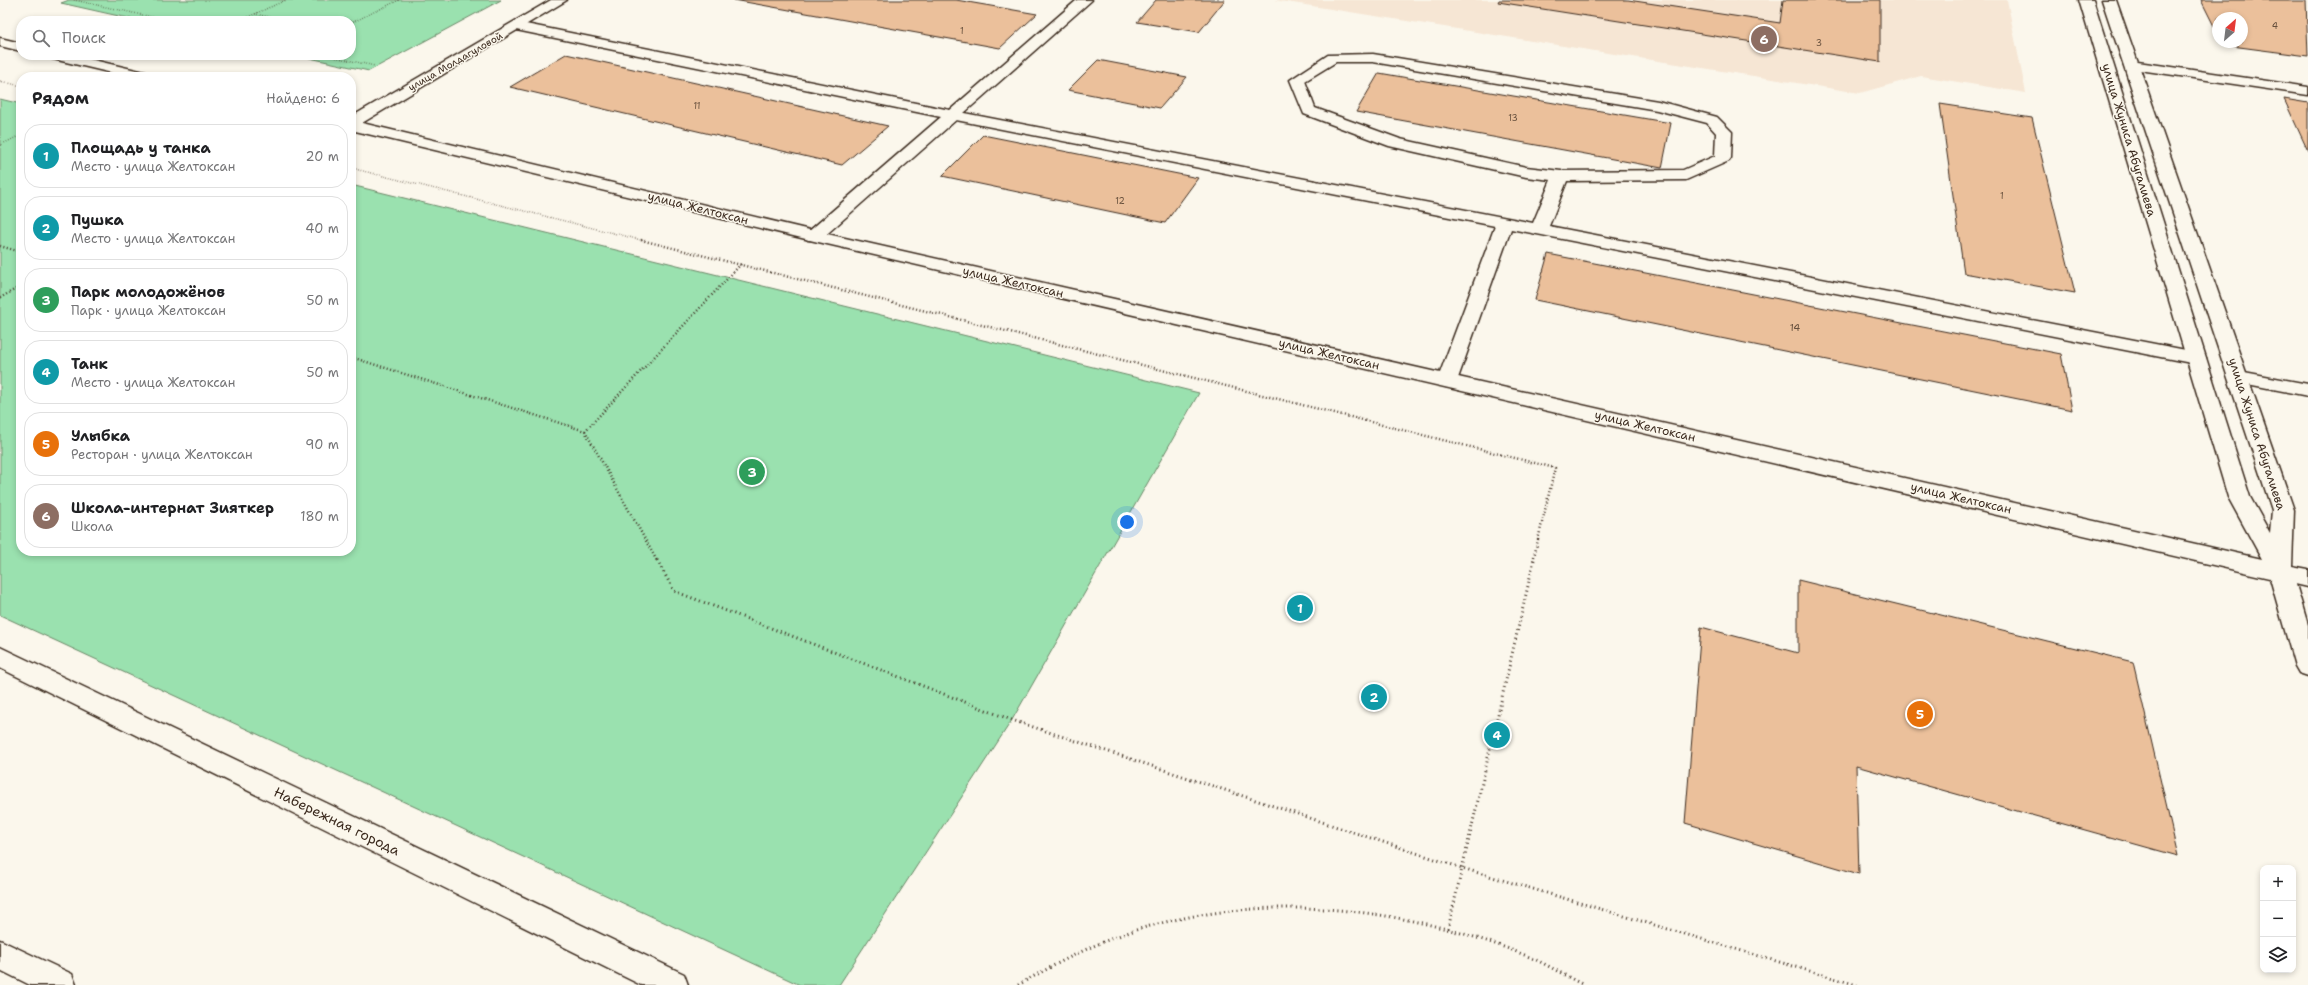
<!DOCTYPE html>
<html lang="ru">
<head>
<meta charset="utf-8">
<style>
	:root { --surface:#fff; --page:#f6f6f6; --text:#202124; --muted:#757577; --line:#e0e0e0; --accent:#d1495b }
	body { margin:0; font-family:"Shantell Sans",sans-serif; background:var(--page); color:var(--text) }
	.controls { position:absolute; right:12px; bottom:12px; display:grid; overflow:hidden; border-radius:8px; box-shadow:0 2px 6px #0003 }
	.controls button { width:36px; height:36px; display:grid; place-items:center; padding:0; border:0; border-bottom:1px solid var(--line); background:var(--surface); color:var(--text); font:20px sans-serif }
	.compass { position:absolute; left:2212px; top:12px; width:36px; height:36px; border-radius:50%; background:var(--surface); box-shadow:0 2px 6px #0003; rotate:28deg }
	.you { position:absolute; left:1127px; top:522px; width:14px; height:14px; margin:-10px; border:3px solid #fff; border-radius:50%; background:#1a73e8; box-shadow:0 0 0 6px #1a73e833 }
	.badge { display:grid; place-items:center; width:26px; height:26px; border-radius:50%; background:var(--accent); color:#fff; font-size:13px; font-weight:700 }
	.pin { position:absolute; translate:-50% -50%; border:2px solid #fff; box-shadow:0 1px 4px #0006 }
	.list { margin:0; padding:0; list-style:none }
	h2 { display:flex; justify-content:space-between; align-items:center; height:52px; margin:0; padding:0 16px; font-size:17px }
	h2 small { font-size:13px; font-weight:400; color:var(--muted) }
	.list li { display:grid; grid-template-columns:26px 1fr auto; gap:12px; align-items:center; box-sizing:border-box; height:64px; margin:0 8px 8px; padding:0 8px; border:1px solid var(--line); border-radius:16px }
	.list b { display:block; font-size:15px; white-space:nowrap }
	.list p { margin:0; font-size:13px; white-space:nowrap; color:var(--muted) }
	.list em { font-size:13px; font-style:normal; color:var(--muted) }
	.icon { flex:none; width:22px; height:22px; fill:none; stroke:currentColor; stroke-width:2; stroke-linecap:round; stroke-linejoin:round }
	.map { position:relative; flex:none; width:2308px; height:985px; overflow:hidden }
	.search { position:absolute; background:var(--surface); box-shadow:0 2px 6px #0003; left:16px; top:16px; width:340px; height:44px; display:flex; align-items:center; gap:10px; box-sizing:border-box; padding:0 14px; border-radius:16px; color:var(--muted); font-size:15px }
	.panel { position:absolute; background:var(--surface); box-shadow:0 2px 6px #0003; left:16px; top:72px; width:340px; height:484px; border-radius:16px }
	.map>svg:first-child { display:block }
</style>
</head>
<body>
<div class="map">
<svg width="2308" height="985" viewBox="0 0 2308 985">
	<rect width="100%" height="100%" fill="#fbf7ec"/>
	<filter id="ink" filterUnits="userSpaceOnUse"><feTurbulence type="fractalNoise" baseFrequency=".025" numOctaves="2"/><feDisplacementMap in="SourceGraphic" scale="8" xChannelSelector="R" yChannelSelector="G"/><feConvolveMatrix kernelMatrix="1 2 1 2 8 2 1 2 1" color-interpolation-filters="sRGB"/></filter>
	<g filter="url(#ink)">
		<path fill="#f6e6d4" d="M1274,0H2007L2026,93L1921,76L1860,93Z"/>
		<g fill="#9ae1af" stroke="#6a8666">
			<path d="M69,0H501L369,71L296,55H351V21H141L61,3Z"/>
			<path d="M0,99L21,104V551H351V185L1199,393L1012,720L839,985H800L0,615Z"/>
		</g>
		<g fill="#ebc09b" stroke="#3b2a1e">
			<path d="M734,0H956L1037,14L1000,48Z"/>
			<path d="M1156,0H1225L1199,32L1137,22Z"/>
			<path d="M1499,0H1628L1780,23L1783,0H1880V62L1498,2Z"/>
			<path d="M2201,0H2306L2308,56L2224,45L2222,42H2242V18H2218V34Z"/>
			<path d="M566,54L888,126L842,165L510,87Z"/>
			<path d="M1098,60L1187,77L1160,108L1068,90Z"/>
			<path d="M1379,73L1671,123L1662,168L1356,112Z"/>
			<path d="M2284,99L2308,103V151Z"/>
			<path d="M1940,104L2032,118L2075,293L1964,273Z"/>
			<path d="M983,135L1198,178L1165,223L942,176Z"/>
			<path d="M1548,254L2061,354L2072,410L1535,300Z"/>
			<path d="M1798,580L2133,662L2178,856L1856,766L1859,874L1685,823L1701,627L1798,653Z"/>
		</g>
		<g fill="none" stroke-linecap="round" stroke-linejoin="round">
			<g stroke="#3b2a1e" stroke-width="3">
				<g id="lane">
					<path d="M1077,0H1092L964,113L1533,223L1551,180L1526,177L1389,146L1304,114L1290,80L1328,55L1373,54L1658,101L1717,117L1732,132L1731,158L1729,161L1686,180L1567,181L1549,226L2196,352L2203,354L2206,358L2203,362L2196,364L1511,229L1457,381L1454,385L1447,387L1440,385L1437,381L1495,226L956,120L820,240H808L805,236L808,232L941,117L516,30L509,26L516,22L950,110ZM1336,62H1373L1657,110L1707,123L1716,133L1715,156L1683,170L1561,171L1526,167L1400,139L1315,108L1305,81Z"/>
					<path d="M2131,61L2308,87V95L2126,68L2124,65L2126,62Z"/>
					<path d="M2239,371L2308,384V396L2232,381L2229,377L2232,373Z"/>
				</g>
			</g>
			<g stroke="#3b2a1e" stroke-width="3">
				<g id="street">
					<path d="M2280,562L2288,565L2292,571L2308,625V676L2299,673L2295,666L2268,571L2272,565Z"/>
					<path d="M0,647L684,974L688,985H641L0,668Z"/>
					<path d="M0,940L72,974L76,985H30L0,970Z"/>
				</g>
			</g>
			<g stroke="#3b2a1e" stroke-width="3">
				<g id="secondary">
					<path d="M551,0H567L362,123L814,231L2262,559L2228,497L2079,0H2093L2250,497L2270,533L2272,510L2102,0H2116L2294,510L2292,566L2308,569V587L814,241L351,130V117Z"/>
					<path d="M0,38L21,43V51L0,46Z"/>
					<path d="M47,55H72L153,74L155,77H129L49,58Z"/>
				</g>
			</g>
			<g stroke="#3b2a1e" stroke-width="1.5" stroke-dasharray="0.5 2" stroke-linecap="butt">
				<path d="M74,0L170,21"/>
				<path d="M255,14L288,21"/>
				<path d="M239,21L286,0"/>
				<path d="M351,23L399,0"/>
				<path d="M324,55L375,66"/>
				<path d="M0,81L21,86"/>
				<path d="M0,145L21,135"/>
				<path d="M351,168L645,241"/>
			</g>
			<g stroke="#3b2a1e" stroke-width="2.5" stroke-dasharray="1 2.5" stroke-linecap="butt">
				<path d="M641,240L1555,468L1533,561"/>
				<path d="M0,246L21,252"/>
				<path d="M0,298L21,286"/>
				<path d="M351,357L585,431L657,561"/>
				<path d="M585,431L741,264"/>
			</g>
			<g stroke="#3b2a1e" stroke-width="3" stroke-dasharray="1 3.5" stroke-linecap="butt">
				<path d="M657,560L674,591L1012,720L1462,868L1857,985"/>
				<path d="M1448,929L1534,560"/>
				<path d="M1018,985C1056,964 1094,943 1136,930C1264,891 1404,906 1527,956C1547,964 1565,976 1584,985"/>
			</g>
			<use href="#lane" fill="#fbf7ec" fill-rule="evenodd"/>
			<use href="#street" fill="#fbf7ec" fill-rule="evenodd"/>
			<use href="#secondary" fill="#fbf7ec" fill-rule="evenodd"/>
		</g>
	</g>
	<g text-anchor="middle" stroke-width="3" stroke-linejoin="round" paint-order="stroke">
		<g font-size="9" fill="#67503d">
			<text x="2275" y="29">4</text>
			<text x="962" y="34">1</text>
			<text x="1819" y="46">3</text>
			<text x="697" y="109">11</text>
			<text x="1513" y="121">13</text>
			<text x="2002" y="199">1</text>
			<text x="1120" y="204">12</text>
		</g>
		<g font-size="10" fill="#3b2a1e" stroke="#fbf7ec">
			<text transform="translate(455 61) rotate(-30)" y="4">улица Молдагуловой</text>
		</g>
		<g font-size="10" fill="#67503d">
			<text x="1795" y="331">14</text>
		</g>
		<g font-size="12" fill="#3b2a1e" stroke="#fbf7ec">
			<text transform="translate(2129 140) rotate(73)" y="4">улица Жуниса Абугалиева</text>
			<text transform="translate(698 208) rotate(14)" y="4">улица Желтоксан</text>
			<text transform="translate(1013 282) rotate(13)" y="4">улица Желтоксан</text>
			<text transform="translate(1329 354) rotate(13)" y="4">улица Желтоксан</text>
			<text transform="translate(1645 426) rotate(13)" y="4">улица Желтоксан</text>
			<text transform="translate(2257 434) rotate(72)" y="4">улица Жуниса Абугалиева</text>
			<text transform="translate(1961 498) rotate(13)" y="4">улица Желтоксан</text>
		</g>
		<g font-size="14" fill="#3b2a1e" stroke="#fbf7ec">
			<text transform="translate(337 821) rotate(26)" y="5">Набережная города</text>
		</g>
	</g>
</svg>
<div class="controls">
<button>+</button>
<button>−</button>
<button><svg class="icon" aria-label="layers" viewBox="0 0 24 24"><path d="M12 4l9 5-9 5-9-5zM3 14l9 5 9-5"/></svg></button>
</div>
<svg class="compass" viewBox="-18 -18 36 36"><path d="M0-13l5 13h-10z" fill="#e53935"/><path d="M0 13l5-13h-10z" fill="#757577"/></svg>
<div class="you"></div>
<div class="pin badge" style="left:1300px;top:608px;background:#0f9aa8">1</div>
<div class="pin badge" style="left:1374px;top:697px;background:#0f9aa8">2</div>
<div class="pin badge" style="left:752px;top:472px;background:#2e9e5b">3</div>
<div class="pin badge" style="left:1497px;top:735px;background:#0f9aa8">4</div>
<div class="pin badge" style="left:1920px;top:714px;background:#e8710a">5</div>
<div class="pin badge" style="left:1764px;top:39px;background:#8d6e63">6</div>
<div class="search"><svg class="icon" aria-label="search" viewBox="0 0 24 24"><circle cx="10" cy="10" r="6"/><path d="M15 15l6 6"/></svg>Поиск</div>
<section class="panel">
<h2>Рядом<small>Найдено: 6</small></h2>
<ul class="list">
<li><span class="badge" style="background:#0f9aa8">1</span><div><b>Площадь у танка</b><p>Место · улица Желтоксан</p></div><em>20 m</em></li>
<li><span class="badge" style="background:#0f9aa8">2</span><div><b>Пушка</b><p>Место · улица Желтоксан</p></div><em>40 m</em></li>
<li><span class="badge" style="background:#2e9e5b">3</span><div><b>Парк молодожёнов</b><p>Парк · улица Желтоксан</p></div><em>50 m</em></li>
<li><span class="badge" style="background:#0f9aa8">4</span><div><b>Танк</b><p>Место · улица Желтоксан</p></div><em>50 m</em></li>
<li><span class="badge" style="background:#e8710a">5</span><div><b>Улыбка</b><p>Ресторан · улица Желтоксан</p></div><em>90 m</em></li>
<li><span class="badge" style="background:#8d6e63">6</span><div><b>Школа-интернат Зияткер</b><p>Школа</p></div><em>180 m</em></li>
</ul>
</section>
</div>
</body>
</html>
